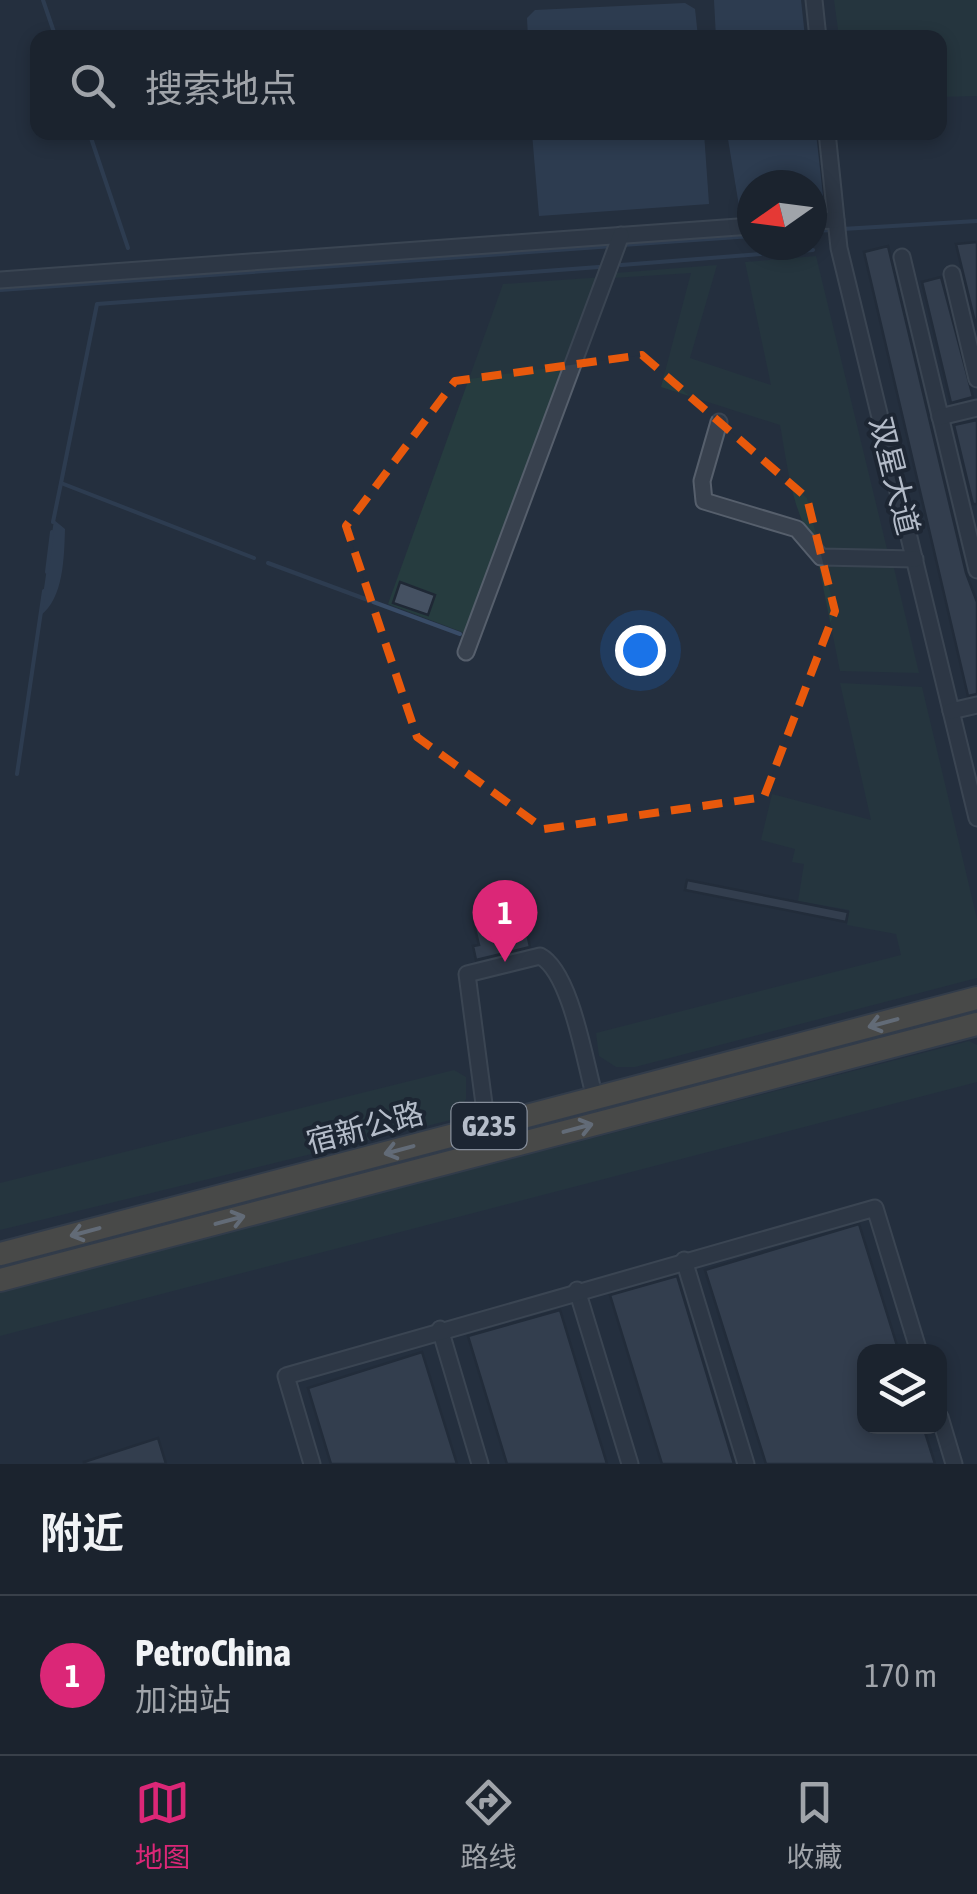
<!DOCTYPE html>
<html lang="zh">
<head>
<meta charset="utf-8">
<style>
	:root { --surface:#1b232e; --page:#242b36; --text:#f1f3f6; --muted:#a0a4aa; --line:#39404a; --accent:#db2777 }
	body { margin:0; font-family:"Asap Condensed","Noto Sans SC",sans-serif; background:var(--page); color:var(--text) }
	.controls { position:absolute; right:30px; bottom:30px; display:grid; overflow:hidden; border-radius:20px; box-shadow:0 5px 15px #0003 }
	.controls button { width:90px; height:90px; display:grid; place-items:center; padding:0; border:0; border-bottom:2px solid var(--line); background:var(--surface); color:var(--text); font:50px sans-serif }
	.compass { position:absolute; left:737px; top:170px; width:90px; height:90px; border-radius:50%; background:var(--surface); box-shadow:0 5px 15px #0003; rotate:256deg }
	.you { position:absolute; left:640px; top:650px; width:35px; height:35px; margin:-25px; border:8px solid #fff; border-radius:50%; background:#1a73e8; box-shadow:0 0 0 15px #1a73e833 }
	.badge { display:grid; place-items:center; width:65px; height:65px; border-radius:50%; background:var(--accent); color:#fff; font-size:32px; font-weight:700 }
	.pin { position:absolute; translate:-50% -82px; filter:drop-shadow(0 2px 5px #0008) }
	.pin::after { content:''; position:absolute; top:52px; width:35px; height:30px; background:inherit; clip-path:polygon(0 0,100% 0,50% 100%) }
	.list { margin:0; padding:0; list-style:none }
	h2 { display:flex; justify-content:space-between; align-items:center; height:130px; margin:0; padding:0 40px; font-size:42px }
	h2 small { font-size:32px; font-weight:400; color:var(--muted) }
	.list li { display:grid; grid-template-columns:65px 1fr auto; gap:30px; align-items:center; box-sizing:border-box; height:160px; padding:0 40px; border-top:2px solid var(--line) }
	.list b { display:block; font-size:38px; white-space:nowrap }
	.list p { margin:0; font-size:32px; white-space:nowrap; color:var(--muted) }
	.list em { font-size:32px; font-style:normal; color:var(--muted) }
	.icon { flex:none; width:55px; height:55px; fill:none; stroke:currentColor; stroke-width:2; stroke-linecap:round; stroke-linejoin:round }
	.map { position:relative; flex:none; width:977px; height:1464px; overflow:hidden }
	.search { position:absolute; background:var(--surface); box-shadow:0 5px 15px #0003; left:30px; right:30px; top:30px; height:110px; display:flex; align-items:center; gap:25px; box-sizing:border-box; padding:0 35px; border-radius:20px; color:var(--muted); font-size:38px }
	.sheet { height:290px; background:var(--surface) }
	nav { display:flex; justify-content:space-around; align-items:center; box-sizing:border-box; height:140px; border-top:2px solid var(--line); background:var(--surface); font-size:28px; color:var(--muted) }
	nav a { display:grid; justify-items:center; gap:5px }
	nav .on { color:var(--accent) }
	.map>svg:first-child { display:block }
</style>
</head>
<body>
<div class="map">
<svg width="977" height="1464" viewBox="0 0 977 1464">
	<rect width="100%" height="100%" fill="#242f3e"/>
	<g fill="#263c3f">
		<path d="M834,0H977V96L940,97V38L839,37Z"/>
		<path d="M816,256L887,549C869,550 842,555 824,548C794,535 786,455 780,425L661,387L691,273L613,278L615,273L717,265L690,358L771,385L745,262Z"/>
		<path d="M604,277L470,635L388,604L503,284Z"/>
		<path d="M818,562L893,564L919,673L840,671Z"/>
		<path d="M840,683L922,687L977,919V978L635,1067H616L599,1056L596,1033L901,955L896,934L847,925L849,910L798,901L804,864L792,862L795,849L761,840L772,794L871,820Z"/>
		<path d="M969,1041L977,1045V1082L0,1336V1291Z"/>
		<path d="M454,1070L466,1077V1099L455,1119L0,1230V1183Z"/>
	</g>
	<g fill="#394c67">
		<path d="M714,0H801L805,37H716Z"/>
		<path d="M685,3L695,9L698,37H528L527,18L535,10Z"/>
		<path d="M532,133H704L709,204L539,216Z"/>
		<path d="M727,133H816L824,205L812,209V185H752V210L739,206Z"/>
		<path d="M54,520L65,529C64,557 64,598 40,616Z"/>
	</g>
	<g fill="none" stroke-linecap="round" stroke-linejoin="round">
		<g stroke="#394c67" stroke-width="4">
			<path d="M43,0L56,38"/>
			<path d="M89,132L128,248"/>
			<path d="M842,229L977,221"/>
			<path d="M812,231L833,230"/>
			<path d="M622,245L752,236"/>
			<path d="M621,265L813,250"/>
			<path d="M0,290L613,246"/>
			<path d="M53,522L61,483"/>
			<path d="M254,558L61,483L97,304L599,267"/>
			<path d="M268,563L460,634"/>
			<path d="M47,572L52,532"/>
			<path d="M17,774L44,591"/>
		</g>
	</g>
	<g fill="#455162" stroke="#1f2835" stroke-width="2.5">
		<path d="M977,242V330L956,244Z"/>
		<path d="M888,246L966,573L977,602V694L968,696L864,252Z"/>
		<path d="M941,277L973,397L951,403L922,282Z"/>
		<path d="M977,420V504H973L954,425Z"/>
		<path d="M400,582L435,595L428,615L393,603Z"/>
		<path d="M687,880L848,912L846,922L685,890Z"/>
		<path d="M515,911L521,934L527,933L530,947L476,960L473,946L479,945L473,920Z"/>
		<path d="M859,1224L899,1352H864V1426H923L935,1464H766L705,1270Z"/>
		<path d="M677,1276L734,1464H662L610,1295Z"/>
		<path d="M560,1310L607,1464H507L468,1336Z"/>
		<path d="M422,1352L457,1464H331L308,1388Z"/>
		<path d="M158,1438L166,1464H84V1462Z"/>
	</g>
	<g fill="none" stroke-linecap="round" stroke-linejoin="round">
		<g stroke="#565f6c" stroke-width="19">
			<g id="minor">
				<path d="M814,0L818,38"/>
				<path d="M827,132L839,248L977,818"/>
				<path d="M812,221L836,220"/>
				<path d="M902,257L977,570"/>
				<path d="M952,274L977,379"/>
				<path d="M0,280L752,226"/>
				<path d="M940,417L977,408"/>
				<path d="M719,422L702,481L704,501L797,529L821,557L915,559"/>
				<path d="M466,652L621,235"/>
				<path d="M951,711L977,705"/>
				<path d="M487,1127L467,974L540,956C571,972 585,1063 595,1098"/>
				<path d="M684,1260L746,1464"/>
				<path d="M577,1290L630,1464"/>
				<path d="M440,1329L480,1464"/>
				<path d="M940,1417L954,1464"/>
				<path d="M312,1464L286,1376L875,1208L919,1352"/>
			</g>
		</g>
		<g stroke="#434c59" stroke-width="26">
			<g id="highway">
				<path d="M0,1254L977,998"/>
				<path d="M0,1280L977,1024"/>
			</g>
		</g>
		<use href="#minor" stroke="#38414e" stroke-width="15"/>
		<use href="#highway" stroke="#746855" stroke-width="22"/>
	</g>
	<defs><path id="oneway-shaft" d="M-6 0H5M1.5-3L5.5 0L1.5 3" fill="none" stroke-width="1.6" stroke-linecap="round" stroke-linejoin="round" transform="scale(2.5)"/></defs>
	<g stroke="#aeb4bd">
		<use href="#oneway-shaft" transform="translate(883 1023) rotate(165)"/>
		<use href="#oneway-shaft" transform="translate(578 1128) rotate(-15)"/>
		<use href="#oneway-shaft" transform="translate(399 1150) rotate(165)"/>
		<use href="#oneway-shaft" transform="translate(230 1220) rotate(-15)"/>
		<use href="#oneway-shaft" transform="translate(85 1232) rotate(165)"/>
	</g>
	<path d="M0 0H977V1464H0ZM642,355L807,498L835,611L764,797L544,829L417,737L346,526L455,381Z" fill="#242f3e" fill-opacity=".55" fill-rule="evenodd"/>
	<path fill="none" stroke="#e8590c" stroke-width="8" stroke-dasharray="20 12" stroke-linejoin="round" d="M642,355L807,498L835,611L764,797L544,829L417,737L346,526L455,381Z"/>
	<g text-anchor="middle" stroke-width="8" stroke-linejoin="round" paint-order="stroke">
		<rect fill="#1d2633" stroke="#878f9c" stroke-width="2.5" x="451.5" y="1103" width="75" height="46" rx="8"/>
		<g font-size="28" font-weight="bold" fill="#b4bcc9">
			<text x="489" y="1136">G235</text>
		</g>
		<g font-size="30" fill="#b4bcc9" stroke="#1d2633">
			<text transform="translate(894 476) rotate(76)" y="10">双星大道</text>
			<text transform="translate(365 1128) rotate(-15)" y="10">宿新公路</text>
		</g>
	</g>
</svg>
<div class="controls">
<button><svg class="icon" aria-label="layers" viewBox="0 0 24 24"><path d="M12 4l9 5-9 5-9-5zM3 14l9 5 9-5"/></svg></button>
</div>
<svg class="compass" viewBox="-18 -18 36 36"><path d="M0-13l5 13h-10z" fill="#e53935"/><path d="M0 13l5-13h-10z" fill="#a0a4aa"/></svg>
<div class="you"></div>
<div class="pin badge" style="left:505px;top:962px">1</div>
<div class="search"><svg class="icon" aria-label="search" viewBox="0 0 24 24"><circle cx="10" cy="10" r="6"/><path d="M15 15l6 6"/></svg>搜索地点</div>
</div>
<section class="sheet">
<h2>附近<small></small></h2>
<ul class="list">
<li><span class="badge">1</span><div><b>PetroChina</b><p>加油站</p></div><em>170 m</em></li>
</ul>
</section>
<nav>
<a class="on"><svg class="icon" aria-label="map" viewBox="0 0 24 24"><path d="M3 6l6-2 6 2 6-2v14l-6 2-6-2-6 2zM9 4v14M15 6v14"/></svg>地图</a>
<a><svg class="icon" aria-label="directions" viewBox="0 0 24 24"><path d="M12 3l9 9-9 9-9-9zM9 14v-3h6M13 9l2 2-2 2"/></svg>路线</a>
<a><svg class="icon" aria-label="saved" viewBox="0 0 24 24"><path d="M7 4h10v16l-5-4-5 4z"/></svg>收藏</a>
</nav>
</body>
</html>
